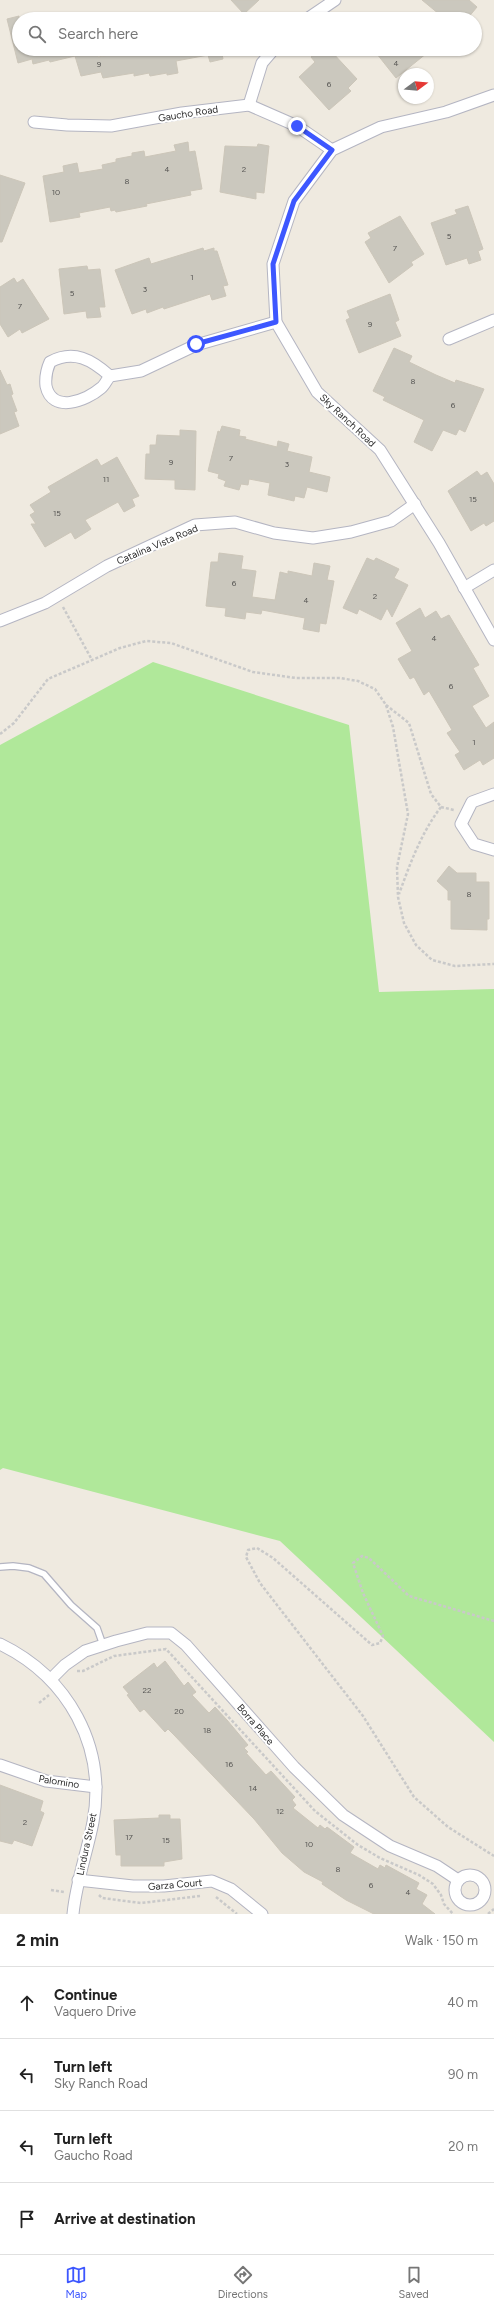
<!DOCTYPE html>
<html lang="en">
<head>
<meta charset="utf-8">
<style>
	:root { --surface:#fff; --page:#f2f2f2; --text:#222; --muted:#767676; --line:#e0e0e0; --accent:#3d57ff }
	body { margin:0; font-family:Figtree,sans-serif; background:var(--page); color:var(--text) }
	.compass { position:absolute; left:398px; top:68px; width:36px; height:36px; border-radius:50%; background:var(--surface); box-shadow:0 1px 3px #0004; rotate:74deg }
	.stop { position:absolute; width:12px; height:12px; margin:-9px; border:3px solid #3d57ff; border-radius:50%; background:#fff }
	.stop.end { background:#3d57ff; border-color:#fff; box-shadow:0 1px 4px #0008 }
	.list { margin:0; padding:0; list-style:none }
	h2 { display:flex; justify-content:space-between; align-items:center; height:52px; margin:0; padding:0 16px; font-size:17px }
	h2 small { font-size:13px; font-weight:400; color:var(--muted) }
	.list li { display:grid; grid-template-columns:26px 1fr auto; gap:12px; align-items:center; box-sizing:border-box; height:72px; padding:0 16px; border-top:1px solid var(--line) }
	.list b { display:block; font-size:15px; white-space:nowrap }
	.list p { margin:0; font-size:13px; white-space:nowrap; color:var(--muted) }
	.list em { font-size:13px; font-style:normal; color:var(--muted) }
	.icon { flex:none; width:22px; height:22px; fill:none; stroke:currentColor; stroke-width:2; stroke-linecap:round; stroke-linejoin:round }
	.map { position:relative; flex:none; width:494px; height:1914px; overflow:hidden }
	.search { position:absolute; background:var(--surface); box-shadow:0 1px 3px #0004; left:12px; right:12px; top:12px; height:44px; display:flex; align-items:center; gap:10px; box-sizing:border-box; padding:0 14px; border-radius:22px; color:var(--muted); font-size:15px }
	.sheet { height:340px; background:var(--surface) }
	nav { display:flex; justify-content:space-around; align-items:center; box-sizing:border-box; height:56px; border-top:1px solid var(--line); background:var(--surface); font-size:11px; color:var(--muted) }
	nav a { display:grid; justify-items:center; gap:2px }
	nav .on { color:var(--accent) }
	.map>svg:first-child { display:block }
</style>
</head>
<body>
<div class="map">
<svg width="494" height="1914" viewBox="0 0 494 1914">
	<rect width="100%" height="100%" fill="#efeae0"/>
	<path fill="#b0e89a" d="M153,662L349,725L379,992L494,989V1742L280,1541L3,1468L0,1470V745Z"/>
	<g fill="#cbc8be" stroke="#ccc6b9">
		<path d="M231,0H259L244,14Z"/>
		<path d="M422,0H469L477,7L467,19H445Z"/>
		<path d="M19,16V49H96L98,57L130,51L129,49H221L223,59L210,62L208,55L176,61L178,73L167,75V73L150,76L149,73L134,76V73L103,78L101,72L81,76L75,56L50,62L49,60L33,64L32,59L18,63L7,19Z"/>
		<path d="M320,49L328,55L331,51L357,79L348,88L351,91L329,110L299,77L315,62L311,57Z"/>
		<path d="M373,49H432L396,78Z"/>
		<path d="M188,142L189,152L195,151L202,189L190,191L191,195L146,204L147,206L116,212L115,210L111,211L110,207L79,213L80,217L50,222L43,176L64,172L63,166L77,163L79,173L103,169L102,165L116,162V159L132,156V153L144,151L145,157L176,151L174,145Z"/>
		<path d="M258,144L269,146L264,193L256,192V199L220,192L225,146L257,147Z"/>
		<path d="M0,175L25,183L2,242H0Z"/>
		<path d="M468,206L483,249L478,251L481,260L469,264L467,258L446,265L431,223L457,214L455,210Z"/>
		<path d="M400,216L424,254L411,262L413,265L389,283L365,242L371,238L368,233Z"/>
		<path d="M203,248L204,251L214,248V251H217L228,285L223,286L226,296L212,300L210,294L164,309L163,307L147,313L146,309L132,314L115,270L149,258L151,264Z"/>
		<path d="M87,266L88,270L100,269L105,307H99L101,317L87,318L86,311L64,314L59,269Z"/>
		<path d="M14,278L17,283L23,279L49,319L22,333L20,329L8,337L0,324V287Z"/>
		<path d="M390,294L399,320L395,322L401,336L359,353L346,320L350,318L347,311Z"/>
		<path d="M394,348L412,356L409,362L436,375L455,383L456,380L484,389L465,432L459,429L456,435L443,430L432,451L414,442L424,420L383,400L385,397L373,391Z"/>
		<path d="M0,370L7,385L10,384L13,394L11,395L17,411L14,412L19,426L0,434Z"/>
		<path d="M222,426L240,430L239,436L246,437L245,439L277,447L278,441L289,444L287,451L312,457L309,472L330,477L327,492L307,487L304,498L295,496L294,501L268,495L270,483L249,479L248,485L241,484L239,490L224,486L226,481L218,478L219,474L208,471L218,431L220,432Z"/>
		<path d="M180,430L196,431L195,490L175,489V480L145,479L146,454H150V445H156L157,435L180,436Z"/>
		<path d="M117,457L139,496L132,499L135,506L124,512L118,502L85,520L91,529L75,539L71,532L45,547L31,524H36L30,515L35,512L30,505L51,492L48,487L97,459L101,466Z"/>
		<path d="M477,471L481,476L487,472L494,484V521L486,526L484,523L471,531L448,491Z"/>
		<path d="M219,553L243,556L241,569L256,571L252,597L275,600L280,572L288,574V571L312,576L314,563L330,566L327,580L334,581L326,624L320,623L319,632L303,629L305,618L262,610L261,614L246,612L245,619L225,616L226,608L206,606L211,562H218Z"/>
		<path d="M367,558L374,561L376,558L399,569L394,578L408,585L392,617L387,608L381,620L359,609L357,614L343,608Z"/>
		<path d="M420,608L425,618L436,611L441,619L449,615L479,665L473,668L489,696L472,706L486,728L494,722V758L483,765L480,760L464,770L455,755L460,752L447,733L452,730L429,691L424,695L414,677L410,679L398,659L412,651L396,623Z"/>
		<path d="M449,866L457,873H476V882H489V919H487V930L451,929V900H448V891L437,881Z"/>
		<path d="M165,1661L184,1686L188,1682L196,1692L192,1695L209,1713L215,1707L227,1720L248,1745L244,1748L248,1752L246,1753L266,1775L271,1771L295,1797L292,1800L296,1805L293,1808L318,1828L320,1825L325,1829L327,1827L354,1847L350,1853L378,1869L380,1865L385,1868L386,1865L419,1883L416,1889L427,1895L422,1904L435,1914H374L346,1900L322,1884L323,1882L304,1872L282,1853L254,1819L174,1735L168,1729L165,1732L144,1709L140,1712L127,1695L129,1694L123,1687L154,1663L157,1668Z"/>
		<path d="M0,1785L43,1801L40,1811L44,1813L32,1846L14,1840L12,1844L0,1841Z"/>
		<path d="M159,1815H170V1819H180L182,1859L164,1862V1866H121V1855H116L114,1820L159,1818Z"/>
	</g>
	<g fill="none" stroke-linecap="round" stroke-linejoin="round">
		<g stroke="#b4b5c2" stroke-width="8">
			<path id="service" d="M0,1567L13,1566L29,1568L44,1574L71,1605L97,1628L103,1645"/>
		</g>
		<g stroke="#b4b5c2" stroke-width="13">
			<g id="minor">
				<path d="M307,19L335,0"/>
				<path d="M494,95L446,112L381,127L332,150L294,201L273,264L276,322L317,392L380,450L439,543L494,640"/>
				<path d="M249,105L262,63L274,49"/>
				<path d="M34,122L67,125L111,126L182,113L249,105L297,126L332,150"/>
				<path d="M449,339L494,320"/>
				<path d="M110,376C107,379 105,385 101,388C86,401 52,414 46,386C45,377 46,371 50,362C74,349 92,360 110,376L141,371L196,345L276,322"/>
				<path d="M464,588L494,570"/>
				<path d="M0,621L45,603L107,566L195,525L235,522L274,533L313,538L351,532L391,521L415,504"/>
				<path d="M494,794L472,802L461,824L474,844L494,850"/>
				<path d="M0,1644C68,1677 107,1746 93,1822C87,1853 76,1882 73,1914"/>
				<path d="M51,1679L65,1665L85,1651L116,1641L147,1633H171L186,1645L294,1767L343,1815L390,1846L437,1866L458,1880"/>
				<path d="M0,1765L46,1781L96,1787"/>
				<circle cx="470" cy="1890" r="15"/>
				<path d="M78,1880L133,1886H164L212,1881L231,1889L262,1914"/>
			</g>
		</g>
		<g stroke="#c9c9c9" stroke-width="2.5" stroke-dasharray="3 2" stroke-linecap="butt">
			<path d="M63,607L92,660"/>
			<path d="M386,705L409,723L431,794L441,807C421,833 410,864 399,894"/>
			<path d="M0,734L14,723L48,679L120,648L146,641L171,643L253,672L296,678H340L358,681L375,689L386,705L393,727L408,814L397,867L398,897L404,923L416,945L432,960L455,966L494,964"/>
			<path d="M441,807L454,810"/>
			<path d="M494,1621L409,1596L369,1558L362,1556L353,1563L363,1593L383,1636L380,1643L372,1645L273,1558L257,1548L248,1550L246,1557L260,1583L277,1605L363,1716L414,1797L448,1827L494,1856"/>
			<path d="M77,1671H83L114,1656L166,1649L315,1811L358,1845L380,1858L419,1875L433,1884L441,1895L444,1904L453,1914"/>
			<path d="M39,1703L49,1695"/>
			<path d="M51,1890L64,1892"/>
			<path d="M99,1895L102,1898L141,1903L200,1896"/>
			<path d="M216,1897L237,1914"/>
			<path d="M488,1914L494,1909"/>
		</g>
		<use href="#service" stroke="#fff" stroke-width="5.5"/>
		<use href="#minor" stroke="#fff" stroke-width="11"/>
	</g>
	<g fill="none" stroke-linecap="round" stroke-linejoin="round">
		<path stroke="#3d57ff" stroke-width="5" d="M196,344L276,322L273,264L294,201L332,150L297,126"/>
	</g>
	<g text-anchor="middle" stroke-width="4" stroke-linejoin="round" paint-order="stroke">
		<g font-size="8" fill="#555452">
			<text x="396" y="66">4</text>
			<text x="99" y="67">9</text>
			<text x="329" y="87">6</text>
			<text x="167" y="172">4</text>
			<text x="244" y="172">2</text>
			<text x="127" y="184">8</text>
			<text x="56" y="195">10</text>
			<text x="449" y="239">5</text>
			<text x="395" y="251">7</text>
			<text x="192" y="280">1</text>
			<text x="145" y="292">3</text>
			<text x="72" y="296">5</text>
			<text x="20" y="309">7</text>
			<text x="370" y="327">9</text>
			<text x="413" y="384">8</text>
			<text x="453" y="408">6</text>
			<text x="231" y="461">7</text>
			<text x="171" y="465">9</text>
			<text x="287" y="467">3</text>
			<text x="106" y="482">11</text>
			<text x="473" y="502">15</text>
			<text x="57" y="516">15</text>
			<text x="234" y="586">6</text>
			<text x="375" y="599">2</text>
			<text x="306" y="603">4</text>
			<text x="434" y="641">4</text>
			<text x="451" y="689">6</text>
			<text x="474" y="745">1</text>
			<text x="469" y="897">8</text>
			<text x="147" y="1693">22</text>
			<text x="179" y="1714">20</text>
			<text x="207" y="1733">18</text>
			<text x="229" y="1767">16</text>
			<text x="253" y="1791">14</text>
			<text x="280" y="1814">12</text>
			<text x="25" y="1825">2</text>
			<text x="129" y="1840">17</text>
			<text x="166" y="1843">15</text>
			<text x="309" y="1847">10</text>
			<text x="338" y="1872">8</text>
			<text x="371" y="1888">6</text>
			<text x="408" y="1895">4</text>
		</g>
		<g font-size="10" fill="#2e2e2e" stroke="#fff">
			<text transform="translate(188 113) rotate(-9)" y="4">Gaucho Road</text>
			<text transform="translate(348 420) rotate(43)" y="4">Sky Ranch Road</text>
			<text transform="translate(157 544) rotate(-23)" y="4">Catalina Vista Road</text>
			<text transform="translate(256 1724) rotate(49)" y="4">Borra Place</text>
			<text transform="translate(59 1781) rotate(9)" y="4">Palomino</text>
			<text transform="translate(86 1844) rotate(-78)" y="4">Lindura Street</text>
			<text transform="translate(175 1884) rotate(-5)" y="4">Garza Court</text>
		</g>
	</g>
</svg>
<svg class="compass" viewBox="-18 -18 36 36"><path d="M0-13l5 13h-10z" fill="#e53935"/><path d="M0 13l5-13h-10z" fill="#767676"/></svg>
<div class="stop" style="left:196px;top:344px"></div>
<div class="stop end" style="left:297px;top:126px"></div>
<div class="search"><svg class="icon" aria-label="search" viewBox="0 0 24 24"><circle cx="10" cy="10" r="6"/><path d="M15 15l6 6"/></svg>Search here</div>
</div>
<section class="sheet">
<h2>2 min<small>Walk · 150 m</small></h2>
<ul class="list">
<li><svg class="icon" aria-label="ahead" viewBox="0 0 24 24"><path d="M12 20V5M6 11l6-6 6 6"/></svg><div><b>Continue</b><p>Vaquero Drive</p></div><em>40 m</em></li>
<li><svg class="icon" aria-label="left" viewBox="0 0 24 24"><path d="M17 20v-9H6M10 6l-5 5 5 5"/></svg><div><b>Turn left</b><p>Sky Ranch Road</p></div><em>90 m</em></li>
<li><svg class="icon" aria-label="left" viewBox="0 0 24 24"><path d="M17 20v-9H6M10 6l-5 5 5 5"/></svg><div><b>Turn left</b><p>Gaucho Road</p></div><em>20 m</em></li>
<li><svg class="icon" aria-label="arrive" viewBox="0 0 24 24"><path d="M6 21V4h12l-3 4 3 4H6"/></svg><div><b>Arrive at destination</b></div></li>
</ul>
</section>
<nav>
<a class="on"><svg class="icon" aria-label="map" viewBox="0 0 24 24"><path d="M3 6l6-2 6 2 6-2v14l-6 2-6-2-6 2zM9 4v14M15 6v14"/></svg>Map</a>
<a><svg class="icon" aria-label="directions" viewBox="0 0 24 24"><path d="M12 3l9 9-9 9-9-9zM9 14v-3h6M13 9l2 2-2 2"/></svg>Directions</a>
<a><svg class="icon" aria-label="saved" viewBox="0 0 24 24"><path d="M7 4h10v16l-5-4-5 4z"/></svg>Saved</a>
</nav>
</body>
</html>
